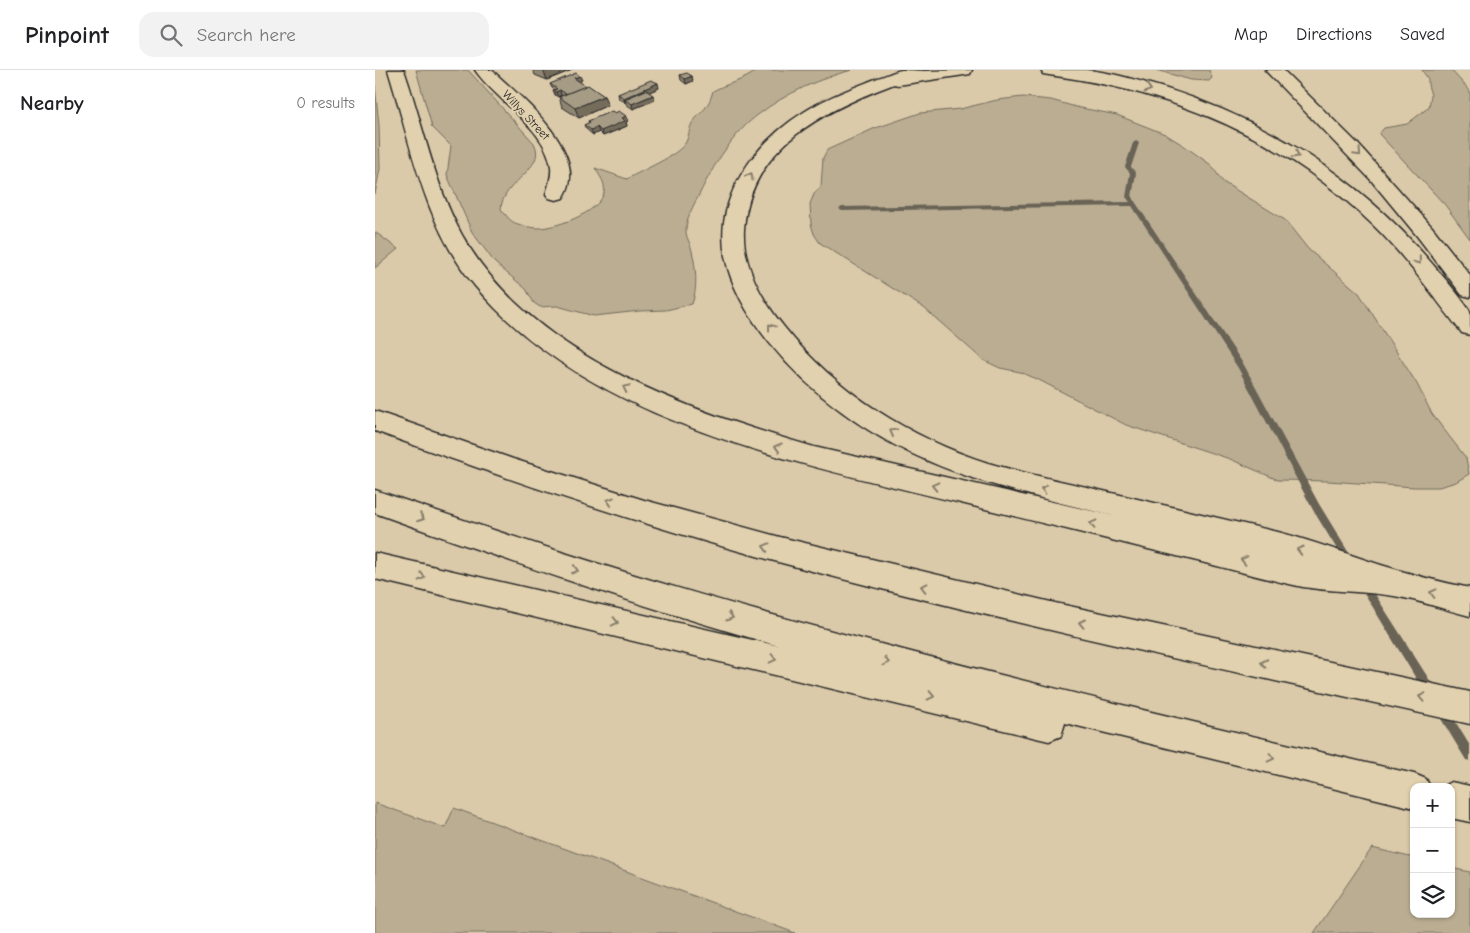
<!DOCTYPE html>
<html lang="en">
<head>
<meta charset="utf-8">
<style>
	:root { --surface:#fff; --page:#f2f2f2; --text:#202124; --muted:#757577; --line:#e0e0e0 }
	body { margin:0; font-family:"Comic Neue",sans-serif; background:var(--page); color:var(--text) }
	.controls { position:absolute; right:15px; bottom:15px; display:grid; overflow:hidden; border-radius:10px; box-shadow:0 1px 4px #0004 }
	.controls button { width:45px; height:45px; display:grid; place-items:center; padding:0; border:0; border-bottom:1px solid var(--line); background:var(--surface); color:var(--text); font:25px sans-serif }
	.list { margin:0; padding:0; list-style:none }
	h2 { display:flex; justify-content:space-between; align-items:center; height:65px; margin:0; padding:0 20px; font-size:21px }
	h2 small { font-size:16px; font-weight:400; color:var(--muted) }
	.icon { flex:none; width:28px; height:28px; fill:none; stroke:currentColor; stroke-width:2; stroke-linecap:round; stroke-linejoin:round }
	.map { position:relative; flex:none; width:1095px; height:863px; overflow:hidden }
	header { display:flex; align-items:center; gap:30px; box-sizing:border-box; height:70px; padding:0 25px; background:var(--surface); border-bottom:1px solid var(--line) }
	header strong { font-size:24px }
	nav { display:flex; gap:28px; margin-inline-start:auto; font-size:18px }
	.search { width:350px; height:45px; background:var(--page); display:flex; align-items:center; gap:12px; box-sizing:border-box; padding:0 18px; border-radius:15px; color:var(--muted); font-size:19px }
	main { display:flex }
	aside { flex:1; background:var(--surface) }
	.map>svg:first-child { display:block }
</style>
</head>
<body>
<header>
<strong>Pinpoint</strong>
<div class="search"><svg class="icon" aria-label="search" viewBox="0 0 24 24"><circle cx="10" cy="10" r="6"/><path d="M15 15l6 6"/></svg>Search here</div>
<nav><a>Map</a><a>Directions</a><a>Saved</a></nav>
</header>
<main>
<aside>
<h2>Nearby<small>0 results</small></h2>
<ul class="list">
</ul>
</aside>
<div class="map">
<svg width="1095" height="863" viewBox="0 0 1095 863">
	<rect width="100%" height="100%" fill="#dbcaa9"/>
	<filter id="ink" filterUnits="userSpaceOnUse"><feTurbulence type="fractalNoise" baseFrequency=".02" numOctaves="2"/><feDisplacementMap in="SourceGraphic" scale="10" xChannelSelector="R" yChannelSelector="G"/><feConvolveMatrix kernelMatrix="1 2 1 2 8 2 1 2 1" color-interpolation-filters="sRGB"/></filter>
	<g filter="url(#ink)">
		<g fill="#baad92" stroke="#726c5e">
			<path d="M41,0H93L159,73C173,99 127,111 126,139C131,145 135,152 143,154C148,156 157,158 163,158C181,158 235,140 229,115C228,110 223,103 220,98L252,109C267,100 303,86 311,72C314,66 314,59 317,53C328,39 333,39 338,21C352,13 370,11 382,0H477C445,8 410,24 384,44C359,62 338,96 325,123C319,135 310,149 311,163C312,169 316,175 317,181C321,197 323,218 317,234L291,240L265,241L219,246L182,236L165,237L159,233L151,219L120,193L97,162L72,105L76,76L57,57Z"/>
			<path d="M781,0H834L837,8L834,11L816,10Z"/>
			<path d="M1047,0H1076L1095,21V169L1070,135L1004,64L1009,58L1032,54L1054,37L1056,25L1053,15V9Z"/>
			<path d="M0,15L4,55L5,99L0,124Z"/>
			<path d="M648,27L676,30L701,37L742,45L790,64L808,75L836,95L848,112L910,150L933,179L984,223L1042,314L1057,344L1091,388L1094,404L1081,412L1064,417H1039L953,411L903,410L855,389L751,355L662,309L645,302L625,298L608,290L549,238L445,173L439,164L436,154L435,134L439,124L446,116L448,88L452,80L498,59L545,43L585,39L622,30Z"/>
			<path d="M0,162L23,179L0,198Z"/>
			<path d="M0,733L70,758L79,738L420,863H0Z"/>
			<path d="M997,778L1039,788V844H1076V798L1095,802V863H939Z"/>
		</g>
		<g fill="none" stroke-linecap="round" stroke-linejoin="round">
			<g fill="#696357" fill-rule="evenodd">
				<path d="M761,71L764,73L756,97L761,103L757,127L869,295L944,434L977,488L979,491L977,494L974,495L971,494L938,440L863,298L757,136L467,141L464,139L467,137L755,132L751,127L755,103L750,97L758,73Z"/>
				<path d="M988,509L991,510L1059,617L1060,621L1059,625L1055,626L1051,625L985,516L983,513L985,510Z"/>
				<path d="M1067,635L1071,636L1095,676V691L1091,690L1063,644L1062,640L1063,636Z"/>
			</g>
			<g stroke="#2b2b2b" stroke-width="3">
				<path id="minor" d="M100,0H117C145,27 218,84 188,128L181,130L174,128L171,124C174,115 177,106 176,97C172,59 120,30 100,0Z"/>
			</g>
			<g stroke="#2b2b2b" stroke-width="3">
				<g id="motorway">
					<path d="M13,0H29C48,54 59,114 87,165C156,287 312,340 439,377L743,447C645,423 548,403 466,341C419,307 361,245 350,186C339,126 381,72 429,42C452,27 478,18 503,8C511,6 519,1 527,0C535,0 547,1 550,1C566,1 582,0 597,0L595,4L589,5L523,15L519,14C450,40 375,76 369,159C367,195 387,230 409,257C461,322 535,368 613,393C650,404 687,411 724,420C784,434 843,448 903,462C938,471 972,484 1006,495C1035,504 1065,512 1095,518V546C1070,540 1044,530 1019,526C989,521 958,522 928,517C890,509 852,498 814,489C738,470 662,452 586,433C421,393 214,352 100,216C49,155 36,74 13,0Z"/>
					<path d="M666,0C681,0 696,0 711,0C737,2 764,11 789,18C891,50 983,107 1053,189C1060,197 1093,235 1095,242C1095,249 1095,258 1095,265L1087,263C1058,226 1031,187 998,155C908,67 797,21 674,5L668,4Z"/>
					<path d="M890,0H908L983,74L1057,157L1095,205V227L1087,225L1042,166L995,109Z"/>
					<path d="M0,341L138,389L269,430L405,467L680,533L1095,622V654C865,603 634,554 407,493C269,456 134,410 0,361Z"/>
					<path d="M0,420C128,464 256,506 387,542C603,602 821,653 1039,704L1051,709L1055,717H1039V738L690,653L686,666L674,671L0,509V483L404,576C267,537 133,491 0,443Z"/>
					<path d="M1076,712L1095,716V752L1076,748V717H1066Z"/>
				</g>
			</g>
			<use href="#minor" fill="#e2d1ae" fill-rule="evenodd"/>
			<use href="#motorway" fill="#e2d1ae" fill-rule="evenodd"/>
		</g>
		<g fill="#8f8572" stroke="#2b2b2b">
			<path d="M158,0H197L172,10L160,5Z"/>
			<path d="M305,5L317,6L318,11L311,14L306,10Z"/>
			<path d="M207,10L204,12L229,26L233,35L204,48L187,37L184,27L187,26L186,25L183,27L180,25L178,20H179L177,18L175,14Z"/>
			<path d="M284,18L274,22L280,30L258,39L251,34V32L244,29L243,24Z"/>
			<path d="M213,51H253L251,52L252,56L228,66L224,62L218,65L211,59L209,55L214,53Z"/>
		</g>
		<g fill="#746c5c" stroke="#2b2b2b">
			<path d="M168,0H197L172,10Z"/>
			<path d="M205,6L207,10L201,13L199,8Z"/>
			<path d="M317,6L318,11L311,14L310,9Z"/>
			<path d="M283,13L284,18L253,31L250,29V33L249,28Z"/>
			<path d="M185,20L186,25L183,27L181,22Z"/>
			<path d="M278,25L280,30L258,39L257,34Z"/>
			<path d="M229,26L233,35L204,48L200,38Z"/>
			<path d="M251,46L253,51L251,52L252,56L228,66L226,61L247,48Z"/>
			<path d="M222,57L224,62L218,65L216,60Z"/>
		</g>
		<g fill="#a69b84" stroke="#2b2b2b">
			<path d="M201,3L205,6L199,8L211,16L191,24L185,20L181,22L178,20L182,19L175,14Z"/>
			<path d="M312,3L317,6L310,9L305,5Z"/>
			<path d="M276,10L283,13L249,28L243,24Z"/>
			<path d="M213,15L229,26L200,38L184,27Z"/>
			<path d="M271,20L278,25L257,34L250,29Z"/>
			<path d="M237,41L240,43L244,41L251,46L247,48L250,51L226,61L222,57L216,60L209,55L215,52L213,51Z"/>
		</g>
		<defs><path id="oneway-chevron" d="M-2-3.5L2.5 0L-2 3.5" fill="none" stroke-width="1.6" stroke-linecap="round" stroke-linejoin="round" transform="scale(1.25)"/></defs>
		<g stroke="#867e6c">
			<use href="#oneway-chevron" transform="translate(773 19) rotate(17)"/>
			<use href="#oneway-chevron" transform="translate(983 83) rotate(47)"/>
			<use href="#oneway-chevron" transform="translate(921 85) rotate(31)"/>
			<use href="#oneway-chevron" transform="translate(375 106) rotate(-60)"/>
			<use href="#oneway-chevron" transform="translate(1043 191) rotate(51)"/>
			<use href="#oneway-chevron" transform="translate(396 257) rotate(-127)"/>
			<use href="#oneway-chevron" transform="translate(251 318) rotate(-154)"/>
			<use href="#oneway-chevron" transform="translate(518 362) rotate(-151)"/>
			<use href="#oneway-chevron" transform="translate(403 377) rotate(-163)"/>
			<use href="#oneway-chevron" transform="translate(560 416) rotate(-167)"/>
			<use href="#oneway-chevron" transform="translate(669 419) rotate(-167)"/>
			<use href="#oneway-chevron" transform="translate(235 431) rotate(-163)"/>
			<use href="#oneway-chevron" transform="translate(46 448) rotate(20)"/>
			<use href="#oneway-chevron" transform="translate(718 454) rotate(-167)"/>
			<use href="#oneway-chevron" transform="translate(391 477) rotate(-165)"/>
			<use href="#oneway-chevron" transform="translate(925 480) rotate(-165)"/>
			<use href="#oneway-chevron" transform="translate(869 490) rotate(-167)"/>
			<use href="#oneway-chevron" transform="translate(200 500) rotate(17)"/>
			<use href="#oneway-chevron" transform="translate(47 507) rotate(13)"/>
			<use href="#oneway-chevron" transform="translate(549 517) rotate(-166)"/>
			<use href="#oneway-chevron" transform="translate(1058 523) rotate(-166)"/>
			<use href="#oneway-chevron" transform="translate(355 547) rotate(17)"/>
			<use href="#oneway-chevron" transform="translate(240 552) rotate(13)"/>
			<use href="#oneway-chevron" transform="translate(707 553) rotate(-168)"/>
			<use href="#oneway-chevron" transform="translate(398 589) rotate(13)"/>
			<use href="#oneway-chevron" transform="translate(511 592) rotate(15)"/>
			<use href="#oneway-chevron" transform="translate(889 593) rotate(-168)"/>
			<use href="#oneway-chevron" transform="translate(556 626) rotate(13)"/>
			<use href="#oneway-chevron" transform="translate(1047 627) rotate(-168)"/>
			<use href="#oneway-chevron" transform="translate(896 688) rotate(13)"/>
		</g>
	</g>
	<g text-anchor="middle" stroke-width="4" stroke-linejoin="round" paint-order="stroke">
		<g font-size="12" fill="#2b2b2b" stroke="#e2d1ae">
			<text transform="translate(151 45) rotate(47)" y="4">Willys Street</text>
		</g>
	</g>
</svg>
<div class="controls">
<button>+</button>
<button>−</button>
<button><svg class="icon" aria-label="layers" viewBox="0 0 24 24"><path d="M12 4l9 5-9 5-9-5zM3 14l9 5 9-5"/></svg></button>
</div>
</div>
</main>
</body>
</html>
